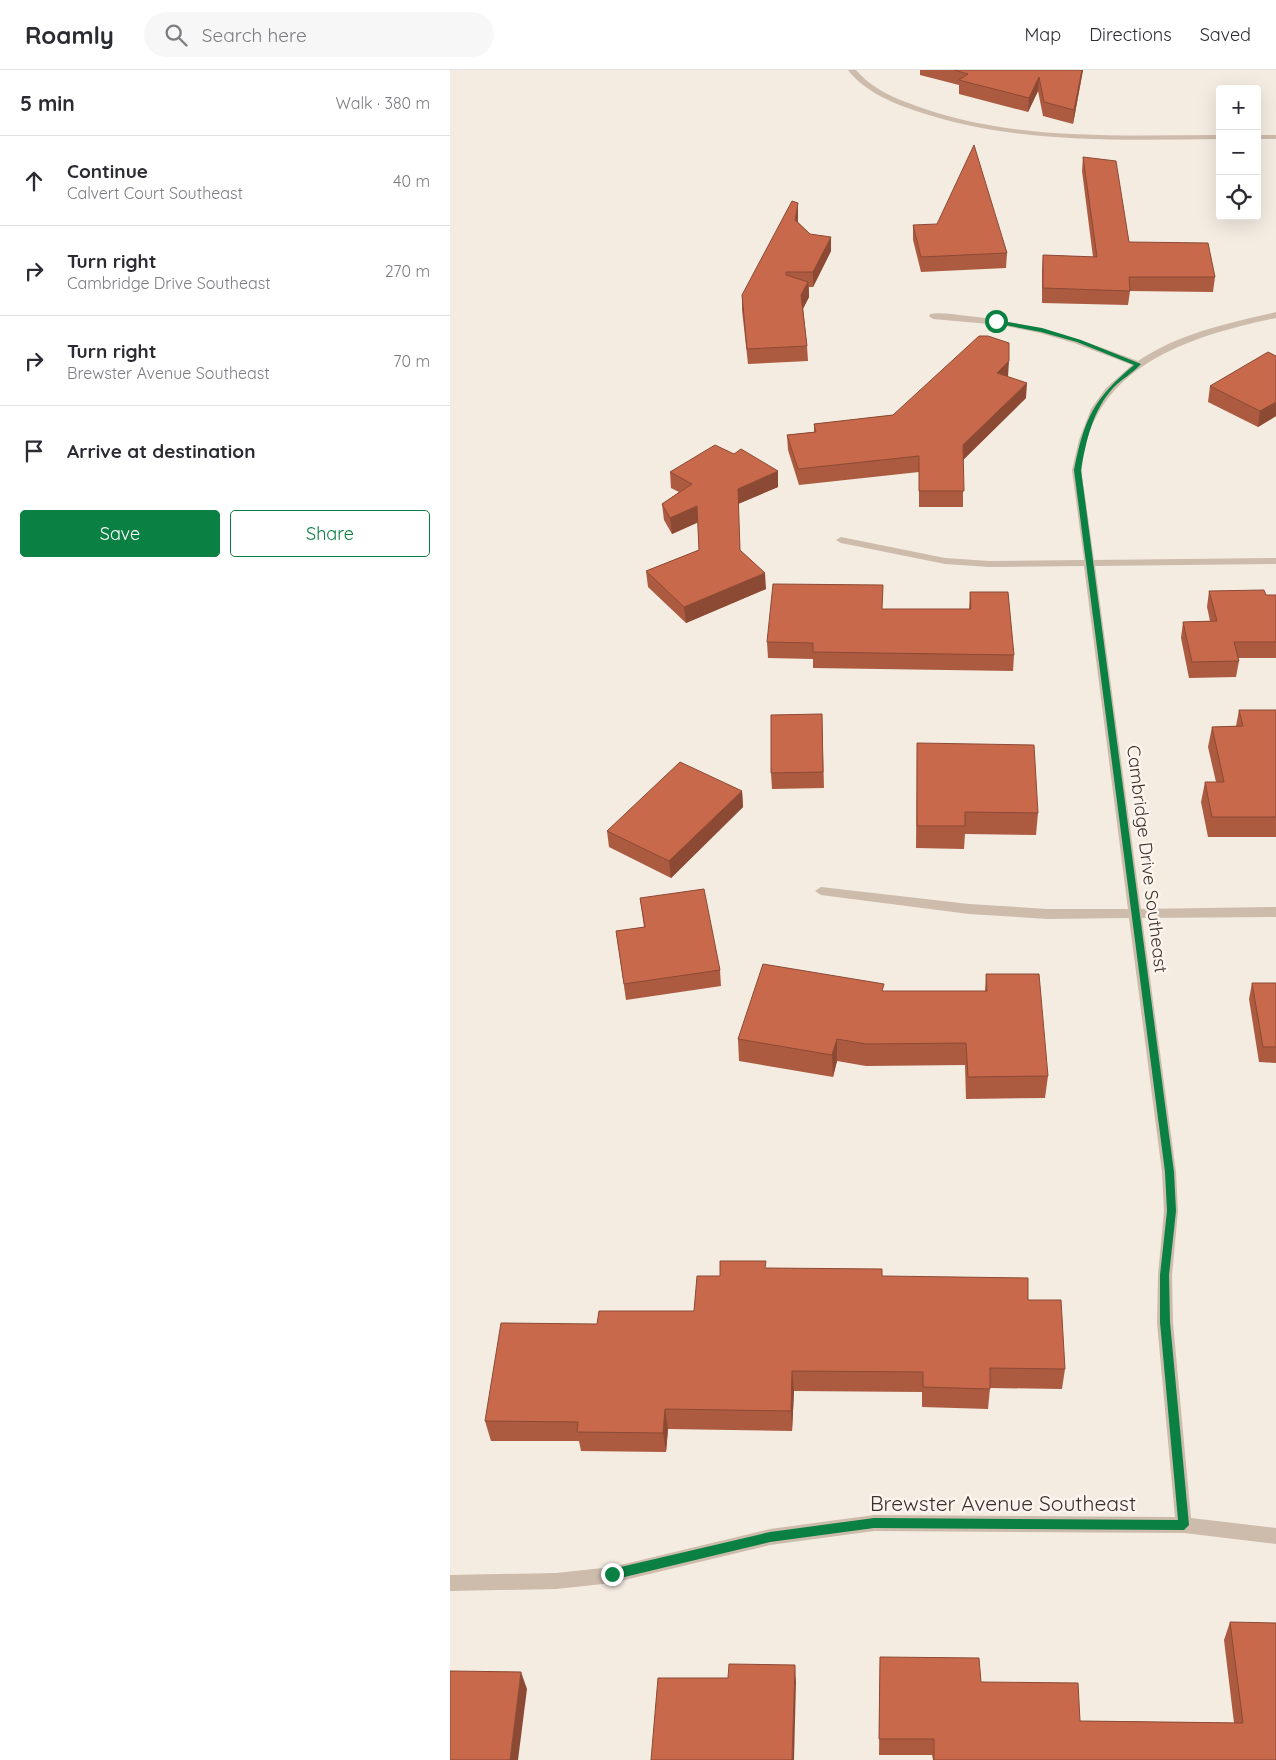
<!DOCTYPE html>
<html lang="en">
<head>
<meta charset="utf-8">
<style>
	:root { --surface:#fff; --page:#f7f7f7; --text:#2b2b33; --muted:#7c7c81; --line:#e1e1e2; --accent:#0b8043 }
	body { margin:0; font-family:Quicksand,sans-serif; background:var(--page); color:var(--text) }
	.controls { position:absolute; right:15px; top:15px; display:grid; overflow:hidden; border-radius:5px; box-shadow:0 5px 20px #0002 }
	.controls button { width:45px; height:45px; display:grid; place-items:center; padding:0; border:0; border-bottom:1px solid var(--line); background:var(--surface); color:var(--text); font:25px sans-serif }
	.stop { position:absolute; width:15px; height:15px; margin:-11px; border:4px solid #0b8043; border-radius:50%; background:#fff }
	.stop.end { background:#0b8043; border-color:#fff; box-shadow:0 1px 5px #0008 }
	.list { margin:0; padding:0; list-style:none }
	h2 { display:flex; justify-content:space-between; align-items:center; height:65px; margin:0; padding:0 20px; font-size:21px }
	h2 small { font-size:16px; font-weight:400; color:var(--muted) }
	.list li { display:grid; grid-template-columns:32px 1fr auto; gap:15px; align-items:center; box-sizing:border-box; height:90px; padding:0 20px; border-top:1px solid var(--line) }
	.list b { display:block; font-size:19px; white-space:nowrap }
	.list p { margin:0; font-size:16px; white-space:nowrap; color:var(--muted) }
	.list em { font-size:16px; font-style:normal; color:var(--muted) }
	.actions { display:flex; gap:10px; padding:15px 20px }
	.actions a { flex:1; padding:11px 0; border:1px solid var(--accent); border-radius:5px; text-align:center; font-size:18px; color:var(--accent) }
	.actions .main { background:var(--accent); color:#fff }
	.icon { flex:none; width:28px; height:28px; fill:none; stroke:currentColor; stroke-width:2; stroke-linecap:round; stroke-linejoin:round }
	.map { position:relative; flex:none; width:826px; height:1690px; overflow:hidden }
	header { display:flex; align-items:center; gap:30px; box-sizing:border-box; height:70px; padding:0 25px; background:var(--surface); border-bottom:1px solid var(--line) }
	header strong { font-size:24px }
	nav { display:flex; gap:28px; margin-inline-start:auto; font-size:18px }
	.search { width:350px; height:45px; background:var(--page); display:flex; align-items:center; gap:12px; box-sizing:border-box; padding:0 18px; border-radius:28px; color:var(--muted); font-size:19px }
	main { display:flex }
	aside { flex:1; background:var(--surface) }
	.map>svg:first-child { display:block }
</style>
</head>
<body>
<header>
<strong>Roamly</strong>
<div class="search"><svg class="icon" aria-label="search" viewBox="0 0 24 24"><circle cx="10" cy="10" r="6"/><path d="M15 15l6 6"/></svg>Search here</div>
<nav><a>Map</a><a>Directions</a><a>Saved</a></nav>
</header>
<main>
<aside>
<h2>5 min<small>Walk · 380 m</small></h2>
<ul class="list">
<li><svg class="icon" aria-label="ahead" viewBox="0 0 24 24"><path d="M12 20V5M6 11l6-6 6 6"/></svg><div><b>Continue</b><p>Calvert Court Southeast</p></div><em>40 m</em></li>
<li><svg class="icon" aria-label="right" viewBox="0 0 24 24"><path d="M7 20v-9h11M14 6l5 5-5 5"/></svg><div><b>Turn right</b><p>Cambridge Drive Southeast</p></div><em>270 m</em></li>
<li><svg class="icon" aria-label="right" viewBox="0 0 24 24"><path d="M7 20v-9h11M14 6l5 5-5 5"/></svg><div><b>Turn right</b><p>Brewster Avenue Southeast</p></div><em>70 m</em></li>
<li><svg class="icon" aria-label="arrive" viewBox="0 0 24 24"><path d="M6 21V4h12l-3 4 3 4H6"/></svg><div><b>Arrive at destination</b></div></li>
</ul>
<div class="actions"><a class="main">Save</a><a>Share</a></div>
</aside>
<div class="map">
<svg width="826" height="1690" viewBox="0 0 826 1690">
	<rect width="100%" height="100%" fill="#f4ebe1"/>
	<g fill="none" stroke-linecap="round" stroke-linejoin="round">
		<g fill="#cdbbac" fill-rule="evenodd">
			<path d="M398,0H406C424,21 449,30 475,39C570,71 671,65 770,65V69C668,70 566,74 469,42C443,33 416,23 398,0Z"/>
			<rect x="807" y="65" width="19" height="4"/>
			<path d="M826,242V248C741,266 640,296 632,399C631,407 634,417 635,426C638,447 641,468 644,490L826,488V494L645,496L691,839L826,837V847L692,848L726,1102L728,1141L722,1205L723,1253L741,1448L826,1458V1474L734,1463L424,1461L320,1475L162,1513L106,1519L0,1521V1505L106,1503L162,1497L320,1459L424,1445L725,1447L707,1253L708,1205L714,1141L712,1102L679,848L598,849L519,844L371,825L365,821L371,817L519,834L598,839H678L634,496L539,497L495,494L391,473L386,470L391,467L495,488L539,491L634,490L622,400L629,370L641,339L656,318L682,295L624,273L590,263L550,255L483,249L479,246L480,244C492,242 506,245 518,246C583,253 628,268 688,291C729,263 779,253 826,242Z"/>
		</g>
	</g>
	<g fill="#ac5a40">
		<path d="M470,0H633L623,54L593,46L588,21L578,42L509,24V15L470,5Z"/>
		<path d="M633,87L679,172L765,207L763,222L680,221L678,235L592,233V200L593,185L643,187L632,101Z"/>
		<path d="M348,148V152L360,164L381,181L363,217H359V227L353,238L357,276L358,291L298,294L292,240V225Z"/>
		<path d="M463,155L557,183L556,198L471,202L463,170Z"/>
		<path d="M826,286V346L808,357L758,332L760,316Z"/>
		<path d="M558,307L576,328L513,390V437H469V402L349,415L338,380L337,365L364,362V354L443,345Z"/>
		<path d="M220,402L328,417L288,434L290,481L316,519L236,553L198,517L196,501L249,480L248,452L222,464L214,450L212,434L229,422L221,418Z"/>
		<path d="M759,521L816,525H826V588H788L789,591L786,607L739,608L731,568L733,552L760,551L757,537Z"/>
		<path d="M520,522L564,585L563,601L363,598V589L318,588L317,572L433,539H519Z"/>
		<path d="M789,640H826V767H758L751,732L755,712H766L758,677L762,657L786,656Z"/>
		<path d="M372,644L374,718L322,719L321,703Z"/>
		<path d="M467,673L588,743L586,765L515,764L514,779L466,778Z"/>
		<path d="M292,721L293,737L221,808L159,777L157,761Z"/>
		<path d="M190,828L270,900L271,916L176,930L166,861L194,857Z"/>
		<path d="M536,904L598,1006L595,1028L516,1029L515,995L416,996L387,991L383,1007L289,991L288,969L434,921H535Z"/>
		<path d="M802,913H826V993L809,992L799,929Z"/>
		<path d="M316,1198L432,1206L578,1230L615,1299L612,1319L540,1318L538,1339L472,1337V1322L344,1321L342,1361L218,1359L216,1382L131,1381L129,1371H41L35,1351L147,1254L244,1241Z"/>
		<path d="M780,1552L826,1690H483L482,1685H429L430,1587L531,1612L630,1651L784,1653L774,1570Z"/>
	</g>
	<g fill="#8c4a34">
		<path d="M632,0H633L623,54L624,40Z"/>
		<path d="M589,7L588,21L578,42L579,28Z"/>
		<path d="M348,133V148L346,164L345,150Z"/>
		<path d="M381,167V181L363,217V202Z"/>
		<path d="M358,212L359,227L352,241L351,225Z"/>
		<path d="M559,291L558,307L547,303Z"/>
		<path d="M577,313L576,328L512,391L513,375Z"/>
		<path d="M826,332V346L808,357L810,341Z"/>
		<path d="M328,401V417L288,434V419Z"/>
		<path d="M247,436L249,452L222,464L220,448Z"/>
		<path d="M315,503L316,519L236,553L234,537Z"/>
		<path d="M292,721L293,737L221,808L219,791Z"/>
		<path d="M387,969V991L383,1007L382,985Z"/>
		<path d="M342,1301L344,1321L342,1361L341,1341Z"/>
		<path d="M215,1339L218,1359L216,1382L213,1363Z"/>
		<path d="M345,1595L346,1612L344,1690H342Z"/>
		<path d="M71,1602L77,1619L68,1690H60Z"/>
	</g>
	<g fill="#c8694b" stroke="#8c4a34">
		<path d="M504,0H632L624,40L594,32L589,7L579,28L509,10L518,4Z"/>
		<path d="M524,75L557,183L471,187L463,155L487,154Z"/>
		<path d="M633,87L666,91L679,172L758,173L765,207H679L680,221L593,218V185L647,187Z"/>
		<path d="M342,131L348,133L345,150L360,164L381,167L363,202H336V205L358,212L351,225L357,276L297,279L292,225Z"/>
		<path d="M529,266H538L559,273V291L547,303L577,313L513,375L514,421H469V386L348,399L337,365L366,362L364,354L443,345Z"/>
		<path d="M818,282L826,286V332L810,341L760,316Z"/>
		<path d="M265,375L284,384L291,379L328,401L288,419L290,480L315,503L234,537L196,501L249,480L247,436L220,448L212,434L242,414L220,402Z"/>
		<path d="M323,514L433,515L432,539H521L520,522H558L564,585L363,582V573L317,572Z"/>
		<path d="M814,520L816,525H826V572H784L789,591L742,592L733,552L767,551L759,521Z"/>
		<path d="M789,640H826V747H762L755,712H774L762,657L793,656Z"/>
		<path d="M372,644L373,702L321,703V645Z"/>
		<path d="M467,673L584,675L588,743L515,742V756H467Z"/>
		<path d="M230,692L292,721L219,791L157,761Z"/>
		<path d="M254,819L270,900L174,914L166,861L195,857L190,828Z"/>
		<path d="M313,894L434,914L432,921H537L536,904H589L598,1006L518,1007L516,973L416,974L387,969L382,985L288,969Z"/>
		<path d="M802,913H826V977H813Z"/>
		<path d="M270,1191H316L315,1198L432,1199V1206L578,1208V1230H611L615,1299L540,1298V1319L473,1317V1302L342,1301L341,1341L215,1339L213,1363L127,1362L128,1352L35,1351L51,1253L147,1254L149,1241H244L247,1206H270Z"/>
		<path d="M780,1552L826,1553V1690H484V1669H429L430,1587L529,1588L531,1612L628,1613L630,1651L793,1653Z"/>
		<path d="M279,1594L345,1595L342,1690H201L208,1608H278Z"/>
		<path d="M0,1601L71,1602L60,1690H0Z"/>
	</g>
	<path fill="#0b8043" d="M546,250L592,258L631,270L691,294C683,303 672,309 664,317C643,339 636,371 631,400L724,1102L726,1141L719,1205L720,1252L739,1455L734,1460L424,1458L320,1472L162,1510L157,1504L162,1499L320,1462L424,1448L728,1450L710,1252V1205L717,1141L715,1102L624,400C634,349 644,328 684,295L627,272L591,262L544,253Z"/>
	<g text-anchor="middle" stroke-width="5" stroke-linejoin="round" paint-order="stroke">
		<g font-size="18" fill="#3b302b" stroke="#fbf5ee">
			<text transform="translate(697 789) rotate(83)" y="6">Cambridge Drive Southeast</text>
		</g>
		<g font-size="21" fill="#3b302b" stroke="#fbf5ee">
			<text x="553" y="1441">Brewster Avenue Southeast</text>
		</g>
	</g>
</svg>
<div class="controls">
<button>+</button>
<button>−</button>
<button><svg class="icon" aria-label="locate" viewBox="0 0 24 24"><circle cx="12" cy="12" r="6"/><path d="M12 2v4M12 18v4M2 12h4M18 12h4"/></svg></button>
</div>
<div class="stop" style="left:546px;top:251px"></div>
<div class="stop end" style="left:162px;top:1504px"></div>
</div>
</main>
</body>
</html>
